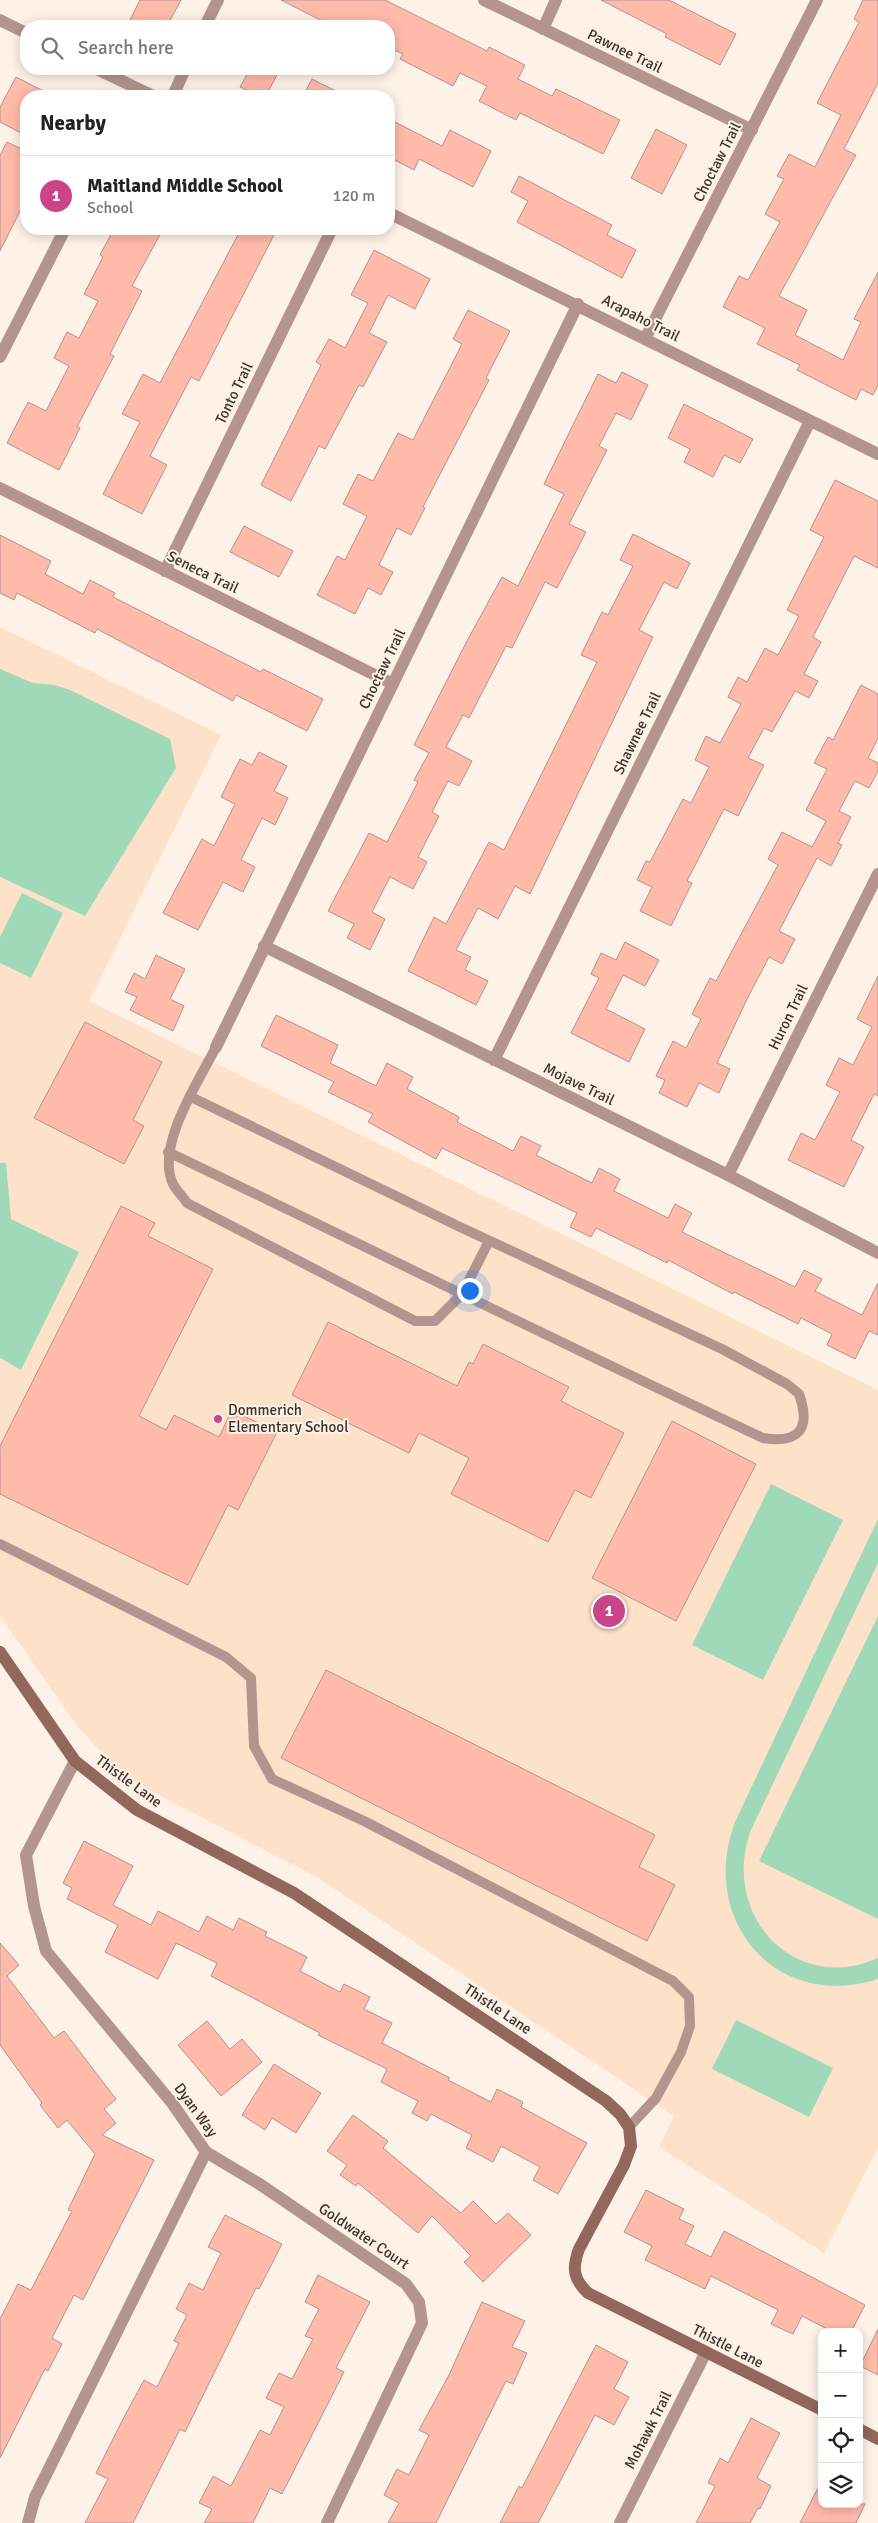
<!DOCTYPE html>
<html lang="en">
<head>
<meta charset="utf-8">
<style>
	:root { --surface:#fff; --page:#f2f2f2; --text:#222; --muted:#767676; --line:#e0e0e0; --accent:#ca4587 }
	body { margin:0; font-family:Signika,sans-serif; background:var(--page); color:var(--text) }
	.controls { position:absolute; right:15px; bottom:15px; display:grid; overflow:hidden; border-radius:10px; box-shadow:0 2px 12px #0003 }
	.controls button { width:45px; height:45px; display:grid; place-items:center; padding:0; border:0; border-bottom:1px solid var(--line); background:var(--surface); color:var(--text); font:25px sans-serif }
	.you { position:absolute; left:469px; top:1290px; width:18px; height:18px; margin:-12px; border:4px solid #fff; border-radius:50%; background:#1a73e8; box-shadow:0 0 0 8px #1a73e833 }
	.badge { display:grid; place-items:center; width:32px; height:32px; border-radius:50%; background:var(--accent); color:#fff; font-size:16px; font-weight:700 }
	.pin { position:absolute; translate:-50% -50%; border:2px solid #fff; box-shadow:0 1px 5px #0006 }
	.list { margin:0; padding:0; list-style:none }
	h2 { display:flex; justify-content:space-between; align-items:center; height:65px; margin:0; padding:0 20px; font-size:21px }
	h2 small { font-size:16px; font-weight:400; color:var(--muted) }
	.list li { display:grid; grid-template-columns:32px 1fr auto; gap:15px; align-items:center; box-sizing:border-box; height:80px; padding:0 20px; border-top:1px solid var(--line) }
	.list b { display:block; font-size:19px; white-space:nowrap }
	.list p { margin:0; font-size:16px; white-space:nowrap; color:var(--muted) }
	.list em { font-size:16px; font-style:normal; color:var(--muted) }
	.icon { flex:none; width:28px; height:28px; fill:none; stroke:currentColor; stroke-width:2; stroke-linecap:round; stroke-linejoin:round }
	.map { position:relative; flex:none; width:878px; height:2523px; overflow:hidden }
	.search { position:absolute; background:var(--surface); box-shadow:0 2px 12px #0003; left:20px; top:20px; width:375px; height:55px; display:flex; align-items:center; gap:12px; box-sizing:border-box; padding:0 18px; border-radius:20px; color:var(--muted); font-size:19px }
	.panel { position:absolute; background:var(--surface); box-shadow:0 2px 12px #0003; left:20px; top:90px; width:375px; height:145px; border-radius:20px }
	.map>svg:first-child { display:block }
</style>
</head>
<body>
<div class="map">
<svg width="878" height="2523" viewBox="0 0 878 2523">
	<rect width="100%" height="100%" fill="#fef1e6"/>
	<path fill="#fde2c9" d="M0,627L221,735L89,1001L878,1390V2148L824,2253L659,2147L674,2116L317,1877L141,1786L110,1762L79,1728L0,1616Z"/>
	<g fill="#a0d9b8">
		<path d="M0,669L33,683L55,685L70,690L170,739L176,768L85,916L0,877Z"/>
		<path d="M22,893L63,913L31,978L0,963V937Z"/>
		<path d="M0,1163H6L11,1219L79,1252L21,1370L0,1358Z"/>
		<path d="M771,1484L843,1520L763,1680L692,1645Z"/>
		<path d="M878,1519V1563L751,1830C720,1913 793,1996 878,1958V1979C776,2012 698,1920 735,1822Z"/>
		<path d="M878,1616V1919L759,1861Z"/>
		<path d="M736,2020L833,2068L809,2117L712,2069Z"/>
	</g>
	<g fill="#ffbaaa" stroke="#b0958f">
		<path d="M140,0H181L167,26H127Z"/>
		<path d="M281,0H385L487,51L489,47L525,65L518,79L552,96L556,89L620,120L603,154L520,113L516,120L479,101L487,86L460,73L453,86L400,59L403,54L389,48V26H332Z"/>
		<path d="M601,0H669L736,34L720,65L665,37L667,34Z"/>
		<path d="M863,0H878V83L844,149L856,155L779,296L807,310L795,335L843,360L861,322L854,319L878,272V385L873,395L861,389L856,400L797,370L800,365L757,344L765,328L723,307L739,276L748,280L780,222L765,214L784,179L777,176L789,154L815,167L841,115L817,103L859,22L854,19Z"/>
		<path d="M250,69H280L266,96H258L240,87Z"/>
		<path d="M16,77L53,96H26V122L21,133L0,122V107Z"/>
		<path d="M312,79L346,96H303Z"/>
		<path d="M389,119L442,146L450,130L491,151L473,187L419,159L414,170L389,157Z"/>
		<path d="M656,129L687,145L662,194L631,178Z"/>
		<path d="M7,142L26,151V199L0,251V155Z"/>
		<path d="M519,176L612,225L607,235L636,250L622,278L517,222L528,201L511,192Z"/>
		<path d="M114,229H163L132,286L142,291L110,354L114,356L77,427L80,428L59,470L7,443L28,402L46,411L69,366L54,358L67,332L79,338L98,301L84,294L103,257L100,255Z"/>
		<path d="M241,229H277L199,381L191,377L150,456L167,465L142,514L103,494L140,422L122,414L143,374L160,383Z"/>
		<path d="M374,250L430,279L415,309L388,295L369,333L387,342L363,387L359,385L325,449L319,446L291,501L261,485L321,365L316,362L329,339L345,348L368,303L351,295Z"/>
		<path d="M468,310L510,331L486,378L489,380L423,507L425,508L411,535L397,528L379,565L393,572L381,595L368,588L355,614L317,595L337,556L345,560L367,516L343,504L358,474L373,481L398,433L413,440L462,344L453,339Z"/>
		<path d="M622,372L648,385L631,420L616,413L599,446L607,450L569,524L586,532L557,588L545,582L512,648L506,646L469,718L463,715L446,747L472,761L459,786L448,781L432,812L439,816L418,857L427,862L413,889L390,877L372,912L385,919L370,950L347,938L354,924L328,911L369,833L387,842L418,782L414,780L429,753L414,745L467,641L502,577L518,586L564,494L544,484L598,374L616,383Z"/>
		<path d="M684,404L753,439L740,463L724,455L713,477L684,462L690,449L668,438Z"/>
		<path d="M835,480L878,501V568L854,556L813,637L821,642L804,674L818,681L809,698L795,691L772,732L764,728L748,758L764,765L738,816L724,809L687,881L692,883L671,926L640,911L652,887L637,880L646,861L650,862L683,799L691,803L709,767L695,760L706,736L720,743L741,704L728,697L738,677L747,682L765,648L778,655L799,616L787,610L824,537L810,530Z"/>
		<path d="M244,526L293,551L279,577L230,552Z"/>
		<path d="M633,534L690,563L677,589L664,582L639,630L653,637L530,894L515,886L498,919L478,908L456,950L471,957L465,970L488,981L476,1005L408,971L434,917L446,924L489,842L504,850L597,662L581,655L602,612L608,615L633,566L620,560Z"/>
		<path d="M0,535L51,561L45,574L83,594L90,580L115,593L113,597L261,672L263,669L323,699L307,731L236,695L233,701L97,629L95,633L17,593L14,600L0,593Z"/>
		<path d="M861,685L878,694V738L868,758L878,763V771L869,788L855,781L839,811L851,817L838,843L842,845L831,866L817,858L779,931L795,939L782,964L769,957L748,997L717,1063L730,1069L719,1093L699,1083L687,1107L659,1093L665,1080L656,1076L673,1041L686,1048L701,1019L692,1014L710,978L716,981L778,865L768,859L782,832L812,847L826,821L806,810L827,769L814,763L828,737L833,740Z"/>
		<path d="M259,752L287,766L274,791L288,798L275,825L262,818L241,860L255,867L243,892L223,882L198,930L163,913L202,839L214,846L235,804L221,797L240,759L252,765Z"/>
		<path d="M625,942L659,960L645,986L623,975L606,1009L645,1029L629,1062L571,1033L599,978L591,974L601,953L616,960Z"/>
		<path d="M156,955L185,969L170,999L184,1006L173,1031L130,1010L137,997L125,992L134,973L145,979Z"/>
		<path d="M878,976V1096L874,1094L851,1140L864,1147L844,1187L788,1160L801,1133L815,1140L840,1092L826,1085L839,1058L853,1065L872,1027L857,1019Z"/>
		<path d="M276,1015L338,1045L330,1063L376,1086L387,1063L413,1077L407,1089L459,1117L457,1122L513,1151L521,1136L541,1146L536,1155L592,1183L599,1168L620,1179L614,1191L668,1218L675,1204L692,1213L682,1232L795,1287L804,1270L822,1279L815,1291L862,1315L878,1283V1335L869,1331L855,1359L827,1345L832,1334L801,1318L798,1324L734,1292L733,1294L668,1260L667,1263L596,1228L591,1237L570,1227L577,1213L442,1148L436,1159L368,1122L373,1114L328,1092L334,1082L261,1046Z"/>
		<path d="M85,1022L162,1062L133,1120L144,1126L124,1164L34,1118Z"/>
		<path d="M121,1206L155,1223L148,1236L213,1269L139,1416L166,1430L174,1415L219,1437L232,1410L277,1432L238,1510L228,1505L188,1585L0,1494V1446Z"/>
		<path d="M328,1322L457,1386L469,1362L473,1364L483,1344L569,1387L561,1401L624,1433L591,1498L575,1490L548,1542L451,1494L469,1458L419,1433L409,1453L292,1395Z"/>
		<path d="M672,1421L756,1464L676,1621L592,1578Z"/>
		<path d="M326,1670L655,1835L639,1867L675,1885L647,1941L281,1758Z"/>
		<path d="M84,1841L133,1866L113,1905L151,1925L158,1911L199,1932L207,1916L233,1930L239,1918L267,1932L265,1936L307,1957L300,1971L340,1992L344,1984L370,1997L364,2009L392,2023L382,2043L450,2078L448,2080L491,2102L497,2089L523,2102L521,2107L587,2143L558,2194L533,2180L540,2167L501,2146L493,2162L466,2148L472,2135L431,2114L427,2121L412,2113L418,2101L381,2082L387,2069L318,2035L320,2033L211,1976L217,1963L176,1943L158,1979L105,1952L118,1925L67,1899L72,1888L63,1883Z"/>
		<path d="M0,1943L19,1965L7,1976L54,2038L64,2031L116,2099L104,2109L116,2123L102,2135L154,2160L83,2300L74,2295L52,2338L62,2344L48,2371L45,2369L0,2458V2319L18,2284L31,2290L72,2211L68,2210L95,2154L67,2120L58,2128L40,2105L42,2103L0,2045Z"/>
		<path d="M207,2021L230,2049L242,2039L262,2062L221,2096L178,2045Z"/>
		<path d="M274,2064L321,2093L296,2133L272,2118L265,2130L242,2115Z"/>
		<path d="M353,2115L388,2141L383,2148L461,2213L473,2201L496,2224L508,2213L531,2235L483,2282L464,2262L471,2256L432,2216L418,2233L358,2183L356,2186L340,2175L347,2165L327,2151Z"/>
		<path d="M646,2190L684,2209L679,2219L694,2226L685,2244L711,2257L724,2231L865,2305L851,2332H833L802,2316L793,2334L771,2324L778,2310L711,2276L705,2289L645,2260L652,2246L624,2232Z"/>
		<path d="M225,2215L282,2244L259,2289L256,2288L185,2432L180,2429L133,2523H85L108,2479L96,2473L122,2421L144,2380L157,2387L179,2343L174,2341L187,2315L176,2309L189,2283L203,2290L221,2253L208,2247Z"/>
		<path d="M318,2275L370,2302L336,2368L344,2372L282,2494L270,2488L253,2523H204L212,2509L199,2503L213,2476L231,2486L260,2430L270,2435L284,2407L266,2398L279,2373L292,2379L313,2339L305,2336L319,2309L305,2302Z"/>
		<path d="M482,2302L525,2321L512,2347L527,2353L513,2384L506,2381L436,2523H388L399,2503L384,2495L397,2469L409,2475L429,2435L419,2430L449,2375Z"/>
		<path d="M878,2329V2375L860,2366Z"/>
		<path d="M596,2345L628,2362L614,2389L629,2397L614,2425L595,2415L538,2523H500L519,2486L522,2488Z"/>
		<path d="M751,2418L780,2433L757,2478L771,2486L760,2509L758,2508L750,2523H696L715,2486L708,2483L720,2458L728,2463Z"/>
		<path d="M822,2480V2504H865L856,2523H800Z"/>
	</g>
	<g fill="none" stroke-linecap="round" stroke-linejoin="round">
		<g stroke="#b3958d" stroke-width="10">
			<path d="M216,1047C199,1081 155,1146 173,1184C177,1191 183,1197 187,1203L415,1321H435L462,1294L489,1241"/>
			<path d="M168,1152C367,1247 564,1345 763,1438C800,1444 811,1428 799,1394L787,1384L722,1349L460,1227L191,1097"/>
			<path d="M0,1544L226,1657L251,1678L254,1746L272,1779L364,1821L673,1981L689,1997L690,2026L681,2052L656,2098L629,2127"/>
		</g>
		<g stroke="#b3958d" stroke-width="12">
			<path d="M484,0L752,130"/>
			<path d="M0,20L26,33"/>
			<path d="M205,26L218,0"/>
			<path d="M543,29L556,0"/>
			<path d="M97,69L153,96"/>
			<path d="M173,96L185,69"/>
			<path d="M389,213L878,454"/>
			<path d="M645,339L817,0"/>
			<path d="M0,357L65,229"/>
			<path d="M0,488L393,684"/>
			<path d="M165,571L332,229"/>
			<path d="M264,946L728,1175L878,1253"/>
			<path d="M216,1047L578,304"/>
			<path d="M494,1060L810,421"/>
			<path d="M728,1175L878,874"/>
			<path d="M75,1761L26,1855L34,1906L46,1951L172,2103L206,2152L261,2185L406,2284L419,2302L422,2323L327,2523"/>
			<path d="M28,2523L35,2497L206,2152"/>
			<path d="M620,2523L706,2352"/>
		</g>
		<g stroke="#92685c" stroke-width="12">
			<path d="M0,1652L75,1761L137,1810L294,1893L606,2101L620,2114L629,2127L631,2146L624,2165L579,2249C572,2268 573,2279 588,2293L822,2410"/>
			<path d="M859,2429L878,2439"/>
		</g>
	</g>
	<circle fill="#ca4587" stroke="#fef1e6" stroke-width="2" cx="218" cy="1419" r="5"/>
	<g text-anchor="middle" stroke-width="4" stroke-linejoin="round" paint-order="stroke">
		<g font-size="15" fill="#3b332c" stroke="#fef1e6">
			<text transform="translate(625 51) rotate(26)" y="5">Pawnee Trail</text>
			<text transform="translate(717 162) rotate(-63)" y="5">Choctaw Trail</text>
			<text transform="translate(641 318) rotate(27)" y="5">Arapaho Trail</text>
			<text transform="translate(234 393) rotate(-64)" y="5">Tonto Trail</text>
			<text transform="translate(203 572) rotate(26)" y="5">Seneca Trail</text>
			<text transform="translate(382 669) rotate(-64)" y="5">Choctaw Trail</text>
			<text transform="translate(637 733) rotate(-64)" y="5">Shawnee Trail</text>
			<text transform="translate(788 1017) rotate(-64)" y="5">Huron Trail</text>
			<text transform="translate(579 1084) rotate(26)" y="5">Mojave Trail</text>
			<text transform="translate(129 1781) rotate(36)" y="5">Thistle Lane</text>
			<text transform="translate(498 2009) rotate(34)" y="5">Thistle Lane</text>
			<text transform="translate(196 2110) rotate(54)" y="5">Dyan Way</text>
			<text transform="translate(364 2236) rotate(34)" y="5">Goldwater Court</text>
			<text transform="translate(728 2346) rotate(27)" y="5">Thistle Lane</text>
			<text transform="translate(648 2430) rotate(-63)" y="5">Mohawk Trail</text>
		</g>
		<g font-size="15" fill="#3b332c" stroke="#fef1e6" text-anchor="start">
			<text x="228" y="1415">Dommerich<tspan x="228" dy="17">Elementary School</tspan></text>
		</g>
	</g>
</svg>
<div class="controls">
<button>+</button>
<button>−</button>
<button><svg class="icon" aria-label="locate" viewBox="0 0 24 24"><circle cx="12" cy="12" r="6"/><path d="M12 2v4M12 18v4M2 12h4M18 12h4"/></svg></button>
<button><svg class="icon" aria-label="layers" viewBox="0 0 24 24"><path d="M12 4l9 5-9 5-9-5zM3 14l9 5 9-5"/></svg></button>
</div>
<div class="you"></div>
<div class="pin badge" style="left:609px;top:1611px">1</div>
<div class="search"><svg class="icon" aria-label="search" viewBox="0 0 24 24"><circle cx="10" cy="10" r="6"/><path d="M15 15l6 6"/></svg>Search here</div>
<section class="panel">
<h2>Nearby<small></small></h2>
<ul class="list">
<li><span class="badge">1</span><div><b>Maitland Middle School</b><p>School</p></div><em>120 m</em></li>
</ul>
</section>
</div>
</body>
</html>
